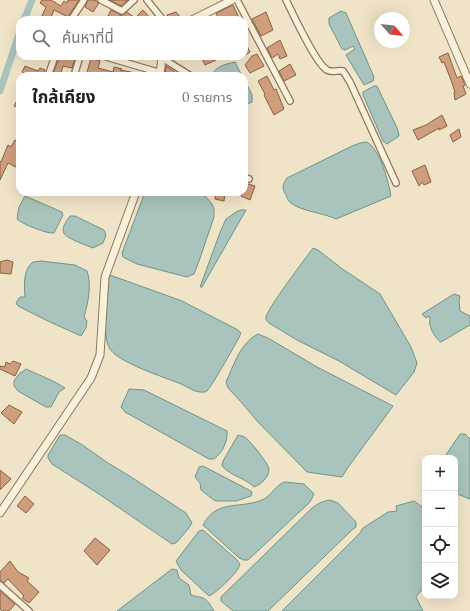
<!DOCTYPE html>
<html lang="th">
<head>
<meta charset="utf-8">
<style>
	:root { --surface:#fff; --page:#f2f2f2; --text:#222; --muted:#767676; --line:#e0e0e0 }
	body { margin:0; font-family:Lora,"Noto Sans Thai",serif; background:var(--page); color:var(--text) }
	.controls { position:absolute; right:12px; bottom:12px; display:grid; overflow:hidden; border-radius:8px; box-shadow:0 4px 16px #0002 }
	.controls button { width:36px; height:36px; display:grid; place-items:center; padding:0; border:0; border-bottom:1px solid var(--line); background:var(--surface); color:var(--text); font:20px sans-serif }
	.compass { position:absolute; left:374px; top:12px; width:36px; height:36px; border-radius:50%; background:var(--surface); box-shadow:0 4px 16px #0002; rotate:118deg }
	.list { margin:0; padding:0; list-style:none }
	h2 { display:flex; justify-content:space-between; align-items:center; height:52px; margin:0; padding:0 16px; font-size:17px }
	h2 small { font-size:13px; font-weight:400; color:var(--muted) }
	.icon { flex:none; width:22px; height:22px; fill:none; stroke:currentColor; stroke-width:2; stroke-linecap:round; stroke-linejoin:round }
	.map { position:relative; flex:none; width:470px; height:611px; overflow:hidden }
	.search { position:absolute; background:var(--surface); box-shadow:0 4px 16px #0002; left:16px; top:16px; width:232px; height:44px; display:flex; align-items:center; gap:10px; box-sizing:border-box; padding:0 14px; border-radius:12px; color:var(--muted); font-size:15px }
	.panel { position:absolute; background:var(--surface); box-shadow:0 4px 16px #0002; left:16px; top:72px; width:232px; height:124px; border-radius:12px }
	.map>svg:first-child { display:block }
</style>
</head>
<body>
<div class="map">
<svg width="470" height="611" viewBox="0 0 470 611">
	<rect width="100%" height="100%" fill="#f0e4c8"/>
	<g fill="#a9c4bc" stroke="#6f938a">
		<path d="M341,11L346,13L374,77L373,81L364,85L346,55L355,49L353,46L345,50L342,49L329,24V18Z"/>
		<path d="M235,62L242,76H211C215,67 225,64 235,62Z"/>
		<path d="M244,79L252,95V102L244,105Z"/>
		<path d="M374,86H377L398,130L399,136L387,144L383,141L363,95V92Z"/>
		<path d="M366,142C379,146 389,183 391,196L336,219C324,213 300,211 291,203C289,202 287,198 286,195C282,188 282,185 287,178L352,146L360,143Z"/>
		<path d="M145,192H197L206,197L212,204L214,209V217L199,261L194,274L187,277L137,264L123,257L122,253Z"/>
		<path d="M25,196L62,212L63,215L54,233C47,234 22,224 17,219L19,207Z"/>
		<path d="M241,210H246L202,287H200L221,230L226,219L236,212Z"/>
		<path d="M70,216H75L104,230L106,235L103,243L93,248C88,246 83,244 78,242C62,235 58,232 70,216Z"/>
		<path d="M313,248L318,250L341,268L380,294L411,347L417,363L414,372L396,395L339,361L297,340L269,323C267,321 266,320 266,318C265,311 306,258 313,248Z"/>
		<path d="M41,261L75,265L87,271C92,285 88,303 84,317L87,321L86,328L81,336L50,322L18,306L16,303L20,297H25C24,286 23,269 33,262Z"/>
		<path d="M110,275L182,301L238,330L241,333C239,339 210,389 207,391C204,393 199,392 195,391C190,389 186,386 181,384C161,376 141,370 122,359C117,356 111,352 109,347C102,334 107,292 109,277Z"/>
		<path d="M454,294L460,296L459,301L460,311L470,316V325L441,342C437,340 431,331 430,325C429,322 431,320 429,316L426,318L422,314Z"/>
		<path d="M258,334L268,338L317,367L393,406L349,466L342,477L307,472L258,422L242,403L228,388L226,382C234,365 240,343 258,334Z"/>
		<path d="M26,369L55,382L65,388L59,392L51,407H46L18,391L14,386V381L19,374Z"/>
		<path d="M129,389L144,390L227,431C228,442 222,453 214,459H209L125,412L121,407Z"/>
		<path d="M460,434H465L470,439V499L455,493V458H444Z"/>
		<path d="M60,435H65L81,444L108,463L128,475L186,513L192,523L188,529L176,543L172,544L99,494L52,464L48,458V455Z"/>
		<path d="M238,435C240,436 244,436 246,438C251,442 268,463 269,469C269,478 261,484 254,487C245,478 231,476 222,466L223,461Z"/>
		<path d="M203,466L249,490L252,492L251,496L236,501H215L201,490L200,483L195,477L199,467Z"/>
		<path d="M285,482L304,484L314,494L310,502L248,560H243L238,557L203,525C217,498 241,510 264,499C272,495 275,485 285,482Z"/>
		<path d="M330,500L338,503L356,522V527L353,529L268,611H233L221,601V597L311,509C317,504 322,501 330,500Z"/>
		<path d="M414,501L425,509V586L416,597L423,611H282L360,533L363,528L388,512L397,511L396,506Z"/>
		<path d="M203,530L236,559L240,564C239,572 216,593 209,596L181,570L176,561L199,531Z"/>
		<path d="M172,569L177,570L179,578L189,585L191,595C206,599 205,596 214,611H117Z"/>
	</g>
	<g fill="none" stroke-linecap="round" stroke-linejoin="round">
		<g stroke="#a9c4bc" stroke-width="7">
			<path d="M24,20L32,0"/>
			<path d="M0,91L20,31"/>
		</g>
	</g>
	<g fill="#cf9f7d" stroke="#8d5f41">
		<path d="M42,0H51L61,6L64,1L67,3L68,0H79L68,17L54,10L50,20H40L46,7L40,3Z"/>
		<path d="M88,0H95L99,3L93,12L85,7Z"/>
		<path d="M110,0H128L121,6Z"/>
		<path d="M233,5L240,20H219L216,13Z"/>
		<path d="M111,10L122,15L127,12L135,18L143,10L149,17L146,20H127L120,15L118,20H106Z"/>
		<path d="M176,12L181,18L177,20H170L167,15Z"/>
		<path d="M266,12L273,30L261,36L252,19Z"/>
		<path d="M244,40L250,52L244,56Z"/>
		<path d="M280,40L287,56L280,59L278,54L272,58L267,48Z"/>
		<path d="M448,53L457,78L461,76L465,85L463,86L466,94L455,100L454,92H455L451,80L444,62L442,63L439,57Z"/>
		<path d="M257,54L264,66L250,73L245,65L252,56Z"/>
		<path d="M60,56L69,58L70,56H76L72,68L63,66L60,76H52Z"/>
		<path d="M201,56H213L216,60L205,65Z"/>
		<path d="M91,58L100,61L98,68L113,72L114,67L122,69L120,70L136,73V76H86Z"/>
		<path d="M290,64L296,75L284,81L279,71Z"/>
		<path d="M25,66L38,71L40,68L45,70L44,76H29L22,72Z"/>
		<path d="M166,66L175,72L183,76H165Z"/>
		<path d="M267,76L274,90L276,89L284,109L274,115L264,95L265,94L258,81Z"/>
		<path d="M20,95V108L14,106Z"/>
		<path d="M442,115L447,126L439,130V128L418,140L413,130L426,125Z"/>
		<path d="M459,129L461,137L453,142L450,135Z"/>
		<path d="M15,140L20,142V169L8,163L0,180V161L1,162L8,145L11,147Z"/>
		<path d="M425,165L431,182L424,185L422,182L419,186L412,171Z"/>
		<path d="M245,183L255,186L250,200L241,196L243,192H244Z"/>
		<path d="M216,192H225L224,201L215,199Z"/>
		<path d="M7,260L13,262L11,274L0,273V262Z"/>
		<path d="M13,361L21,364L15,376L0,369V366L5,367L6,362L10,364Z"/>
		<path d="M9,405L22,412L14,424L1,413Z"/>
		<path d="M0,470L11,479L0,490Z"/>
		<path d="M25,496L34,504L26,513L17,506Z"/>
		<path d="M95,538L110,550L97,565L84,551Z"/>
		<path d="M10,561L18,572L29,578L27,581L39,592L29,603L22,598L24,596L8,579L4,583L0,581V572Z"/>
		<path d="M0,591L15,604L9,611H2L0,609Z"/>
	</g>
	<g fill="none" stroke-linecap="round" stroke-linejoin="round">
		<g stroke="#8d765c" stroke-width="8">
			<g id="minor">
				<path d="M101,0L122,11L134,0"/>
				<path d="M147,0L163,20"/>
				<path d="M237,0L290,101"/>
				<path d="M286,0C293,14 316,64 327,70C332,73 338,70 343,71L350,82L396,183"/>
				<path d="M71,20L84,0"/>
				<path d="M103,56L161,73"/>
				<path d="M162,58L191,76"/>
				<path d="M48,76L55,56"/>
				<path d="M74,76L80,56"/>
				<path d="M244,177L249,179"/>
				<path d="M0,585L29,611"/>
			</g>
		</g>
		<g stroke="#8d765c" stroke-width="9">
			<g id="tertiary">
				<path d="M434,0L470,84"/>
				<path d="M192,20L232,0"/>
				<path d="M160,76L162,56"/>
				<path d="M0,513L91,378L100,355L105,277L136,192"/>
			</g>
		</g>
		<use href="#minor" stroke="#faf1dc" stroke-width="5.5"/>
		<use href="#tertiary" stroke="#faf1dc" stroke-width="7"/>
	</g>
</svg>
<div class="controls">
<button>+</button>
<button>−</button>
<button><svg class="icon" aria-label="locate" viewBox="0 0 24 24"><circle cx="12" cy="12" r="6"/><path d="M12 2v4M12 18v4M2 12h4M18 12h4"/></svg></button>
<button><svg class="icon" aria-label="layers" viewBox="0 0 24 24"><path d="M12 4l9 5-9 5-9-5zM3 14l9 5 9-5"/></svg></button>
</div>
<svg class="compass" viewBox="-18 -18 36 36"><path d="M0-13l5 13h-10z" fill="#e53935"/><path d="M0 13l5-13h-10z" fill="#767676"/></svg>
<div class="search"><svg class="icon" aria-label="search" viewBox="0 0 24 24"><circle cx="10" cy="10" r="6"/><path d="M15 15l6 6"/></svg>ค้นหาที่นี่</div>
<section class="panel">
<h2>ใกล้เคียง<small>0 รายการ</small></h2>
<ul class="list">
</ul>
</section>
</div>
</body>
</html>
